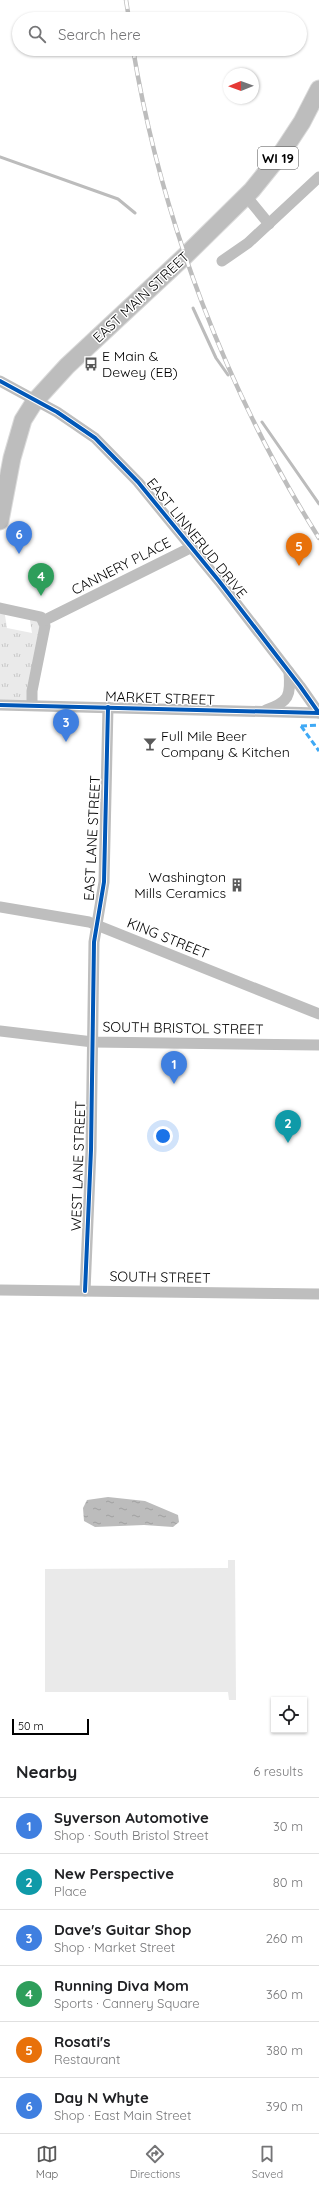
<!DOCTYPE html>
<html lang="en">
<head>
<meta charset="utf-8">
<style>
	:root { --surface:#fff; --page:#f6f6f6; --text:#202124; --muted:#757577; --line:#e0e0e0; --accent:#595959 }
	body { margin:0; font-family:Quicksand,sans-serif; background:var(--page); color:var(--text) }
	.controls { position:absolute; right:12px; bottom:12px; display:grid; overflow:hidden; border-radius:0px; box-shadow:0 1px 3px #0004 }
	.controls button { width:36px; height:36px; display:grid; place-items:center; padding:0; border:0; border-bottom:1px solid var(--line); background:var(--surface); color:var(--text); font:20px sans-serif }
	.compass { position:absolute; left:223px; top:68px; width:36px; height:36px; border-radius:50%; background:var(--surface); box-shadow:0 1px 3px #0004; rotate:269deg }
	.scale { position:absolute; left:12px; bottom:10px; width:77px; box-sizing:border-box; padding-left:4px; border:2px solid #000; border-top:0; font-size:11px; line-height:14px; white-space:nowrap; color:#000; -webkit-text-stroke:3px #fff; paint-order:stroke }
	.you { position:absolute; left:163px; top:1136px; width:14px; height:14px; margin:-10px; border:3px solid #fff; border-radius:50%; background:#1a73e8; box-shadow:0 0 0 6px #1a73e833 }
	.badge { display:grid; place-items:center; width:26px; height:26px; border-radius:50%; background:var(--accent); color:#fff; font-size:13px; font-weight:700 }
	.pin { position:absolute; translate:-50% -33px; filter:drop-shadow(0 1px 2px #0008) }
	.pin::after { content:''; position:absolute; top:21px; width:14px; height:12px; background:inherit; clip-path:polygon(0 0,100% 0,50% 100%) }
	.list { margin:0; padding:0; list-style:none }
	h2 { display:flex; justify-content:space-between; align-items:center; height:52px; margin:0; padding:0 16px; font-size:17px }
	h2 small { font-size:13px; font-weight:400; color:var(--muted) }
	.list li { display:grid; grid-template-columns:26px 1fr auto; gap:12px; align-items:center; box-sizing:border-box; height:56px; padding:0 16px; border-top:1px solid var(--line) }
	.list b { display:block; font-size:15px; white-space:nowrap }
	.list p { margin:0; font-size:13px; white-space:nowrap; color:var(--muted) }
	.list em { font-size:13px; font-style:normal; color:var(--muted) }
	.icon { flex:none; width:22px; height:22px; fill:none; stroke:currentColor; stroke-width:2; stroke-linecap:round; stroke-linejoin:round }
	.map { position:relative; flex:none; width:319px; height:1745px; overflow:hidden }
	.search { position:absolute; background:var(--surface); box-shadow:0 1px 3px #0004; left:12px; right:12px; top:12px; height:44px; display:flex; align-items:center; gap:10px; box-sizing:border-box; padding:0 14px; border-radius:22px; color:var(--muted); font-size:15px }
	.sheet { height:388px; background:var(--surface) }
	nav { display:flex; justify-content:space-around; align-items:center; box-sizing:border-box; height:56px; border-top:1px solid var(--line); background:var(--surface); font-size:11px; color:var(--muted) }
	nav a { display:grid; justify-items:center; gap:2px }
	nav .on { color:var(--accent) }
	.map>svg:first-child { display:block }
</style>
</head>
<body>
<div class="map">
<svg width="319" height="1745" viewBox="0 0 319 1745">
	<defs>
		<pattern id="park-tufts" width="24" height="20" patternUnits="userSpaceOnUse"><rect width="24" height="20" fill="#eaeaea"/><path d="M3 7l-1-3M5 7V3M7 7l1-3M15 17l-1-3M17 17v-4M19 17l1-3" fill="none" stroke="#c7c7c7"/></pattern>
		<pattern id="water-ripples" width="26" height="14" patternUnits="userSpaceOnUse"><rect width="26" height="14" fill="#bcbcbc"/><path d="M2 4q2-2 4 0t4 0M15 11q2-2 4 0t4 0" fill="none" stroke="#a0a0a0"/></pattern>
	</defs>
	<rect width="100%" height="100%" fill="#fff"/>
	<path fill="#eaeaea" d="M228,1560H235L236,1700H229L228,1692H45V1569L228,1568Z"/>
	<path fill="url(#park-tufts)" d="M0,608L4,609L7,628L32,633L29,614L41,617L32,705H0Z"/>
	<path fill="url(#water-ripples)" d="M108,1497L145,1501L178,1515L179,1522L173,1527L144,1525L95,1527L84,1521L83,1508L87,1500Z"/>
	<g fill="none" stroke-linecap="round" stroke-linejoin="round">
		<g stroke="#bcbcbc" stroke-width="3">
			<path d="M0,157L118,199L135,213"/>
			<path d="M193,308L216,358L228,375"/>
			<path d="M262,422L319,504"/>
		</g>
		<g stroke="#dbdbdb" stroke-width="19">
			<path id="primary" d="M0,521L12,458L23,420L35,401L67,366L186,255L252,190L281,154L302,122L319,89"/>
		</g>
		<g stroke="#bebebe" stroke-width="11">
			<path d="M246,196L269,224"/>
			<path d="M222,261L248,243L319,177"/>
			<path d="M0,381L57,412L95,438L138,482L219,581L300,686L319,713"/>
			<path d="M0,608L41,617L45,626L32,691V705"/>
			<path d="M43,621L190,548"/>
			<path d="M0,705L319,713"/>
			<path d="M266,710C289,702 291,696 289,672"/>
			<path d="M0,907L89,922L319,1014"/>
			<path d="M0,1031L93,1042L319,1045"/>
			<path d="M0,1290L319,1294"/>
			<path d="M85,1291L91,1150L94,942L104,882L108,707"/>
		</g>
		<use href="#primary" stroke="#bdbdbd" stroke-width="17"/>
		<g stroke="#bdbdbd" stroke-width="4.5">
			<g id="rail">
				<path d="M126,0L129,19"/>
				<path d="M133,49C161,218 227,393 319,538"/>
			</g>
		</g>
		<use href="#rail" stroke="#fff" stroke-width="3" stroke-dasharray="9" stroke-linecap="butt"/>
		<g stroke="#3fa9f5" stroke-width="3" stroke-dasharray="6 3" stroke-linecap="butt">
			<path d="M301,726L319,751"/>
			<path d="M301,726L319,725"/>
		</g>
		<g stroke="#fff" stroke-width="6">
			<g id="cycleway">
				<path d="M0,381L57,412L95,438L138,482L219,581L300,686L319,713"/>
				<path d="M0,705L319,713"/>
				<path d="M85,1291L91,1150L94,942L104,882L108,707"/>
			</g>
		</g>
		<use href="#cycleway" stroke="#0057b8" stroke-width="4"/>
	</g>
	<defs>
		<g id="bus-bare" transform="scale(1.08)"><path d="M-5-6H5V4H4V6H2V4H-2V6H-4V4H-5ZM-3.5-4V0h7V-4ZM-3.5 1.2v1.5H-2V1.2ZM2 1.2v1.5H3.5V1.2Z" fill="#595959" stroke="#fff" stroke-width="2.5" paint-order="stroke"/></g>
		<g id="bar-bare" transform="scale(1.08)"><path d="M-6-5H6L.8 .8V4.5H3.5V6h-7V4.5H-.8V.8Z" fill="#595959" stroke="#fff" stroke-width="2.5" paint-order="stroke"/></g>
		<g id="building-bare" transform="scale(1.08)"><path d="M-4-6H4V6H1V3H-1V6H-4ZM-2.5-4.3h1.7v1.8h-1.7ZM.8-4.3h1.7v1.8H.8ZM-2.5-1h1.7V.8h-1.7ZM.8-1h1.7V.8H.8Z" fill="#595959" stroke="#fff" stroke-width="2.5" paint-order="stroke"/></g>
	</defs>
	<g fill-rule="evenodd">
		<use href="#bus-bare" x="91" y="364"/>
		<use href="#bar-bare" x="150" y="744"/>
		<use href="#building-bare" x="237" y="885"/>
	</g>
	<g text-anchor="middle" stroke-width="3" stroke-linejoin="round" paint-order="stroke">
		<rect fill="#fff" stroke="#4c4c4c" stroke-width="1" x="258" y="147" width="40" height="22" rx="3"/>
		<g font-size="13" font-weight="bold" fill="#000">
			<text x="278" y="163">WI 19</text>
		</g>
		<g font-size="14" fill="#000" stroke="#fff">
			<text transform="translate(141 297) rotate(-43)" y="5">EAST MAIN STREET</text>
			<text transform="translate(197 538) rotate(51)" y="5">EAST LINNERUD DRIVE</text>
			<text transform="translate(121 566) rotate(-27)" y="5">CANNERY PLACE</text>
			<text transform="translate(160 698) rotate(2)" y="5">MARKET STREET</text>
			<text transform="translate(92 838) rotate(-87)" y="5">EAST LANE STREET</text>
			<text transform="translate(168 938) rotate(22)" y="5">KING STREET</text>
			<text transform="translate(183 1028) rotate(1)" y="5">SOUTH BRISTOL STREET</text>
			<text transform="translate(78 1166) rotate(-88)" y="5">WEST LANE STREET</text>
			<text transform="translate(160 1277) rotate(1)" y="5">SOUTH STREET</text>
		</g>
		<g font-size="14" fill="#000" stroke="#fff" text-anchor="start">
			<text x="102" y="361">E Main &amp;<tspan x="102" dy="16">Dewey (EB)</tspan></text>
			<text x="161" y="741">Full Mile Beer<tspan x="161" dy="16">Company &amp; Kitchen</tspan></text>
			<text x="226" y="882" text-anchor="end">Washington<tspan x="226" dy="16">Mills Ceramics</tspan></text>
		</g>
	</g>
</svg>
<div class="controls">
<button><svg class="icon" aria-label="locate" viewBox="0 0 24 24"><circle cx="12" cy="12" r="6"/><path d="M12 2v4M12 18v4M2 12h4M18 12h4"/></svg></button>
</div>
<svg class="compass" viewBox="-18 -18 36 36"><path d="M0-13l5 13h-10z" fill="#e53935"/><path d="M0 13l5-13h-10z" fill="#757577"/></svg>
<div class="scale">50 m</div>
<div class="you"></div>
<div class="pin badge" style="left:174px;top:1084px;background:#3f7fe0">1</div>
<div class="pin badge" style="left:288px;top:1143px;background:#0f9aa8">2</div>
<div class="pin badge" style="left:66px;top:742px;background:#3f7fe0">3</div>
<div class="pin badge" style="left:41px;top:596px;background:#2e9e5b">4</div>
<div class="pin badge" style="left:299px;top:566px;background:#e8710a">5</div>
<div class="pin badge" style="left:19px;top:554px;background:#3f7fe0">6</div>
<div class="search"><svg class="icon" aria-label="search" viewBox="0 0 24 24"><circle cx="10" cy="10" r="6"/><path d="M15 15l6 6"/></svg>Search here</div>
</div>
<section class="sheet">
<h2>Nearby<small>6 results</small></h2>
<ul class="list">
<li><span class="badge" style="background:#3f7fe0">1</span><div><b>Syverson Automotive</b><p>Shop · South Bristol Street</p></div><em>30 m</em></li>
<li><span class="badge" style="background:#0f9aa8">2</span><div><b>New Perspective</b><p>Place</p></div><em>80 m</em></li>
<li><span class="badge" style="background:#3f7fe0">3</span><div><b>Dave's Guitar Shop</b><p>Shop · Market Street</p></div><em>260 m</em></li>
<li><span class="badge" style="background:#2e9e5b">4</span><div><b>Running Diva Mom</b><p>Sports · Cannery Square</p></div><em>360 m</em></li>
<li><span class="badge" style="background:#e8710a">5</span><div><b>Rosati's</b><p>Restaurant</p></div><em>380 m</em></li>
<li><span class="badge" style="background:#3f7fe0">6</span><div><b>Day N Whyte</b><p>Shop · East Main Street</p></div><em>390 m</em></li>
</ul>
</section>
<nav>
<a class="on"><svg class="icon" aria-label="map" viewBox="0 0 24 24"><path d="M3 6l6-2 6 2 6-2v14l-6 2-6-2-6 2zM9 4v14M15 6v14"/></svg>Map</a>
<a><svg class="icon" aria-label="directions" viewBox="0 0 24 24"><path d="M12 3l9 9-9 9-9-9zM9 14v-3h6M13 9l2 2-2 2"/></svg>Directions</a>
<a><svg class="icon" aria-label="saved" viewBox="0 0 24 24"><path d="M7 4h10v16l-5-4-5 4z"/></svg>Saved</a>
</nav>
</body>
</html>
